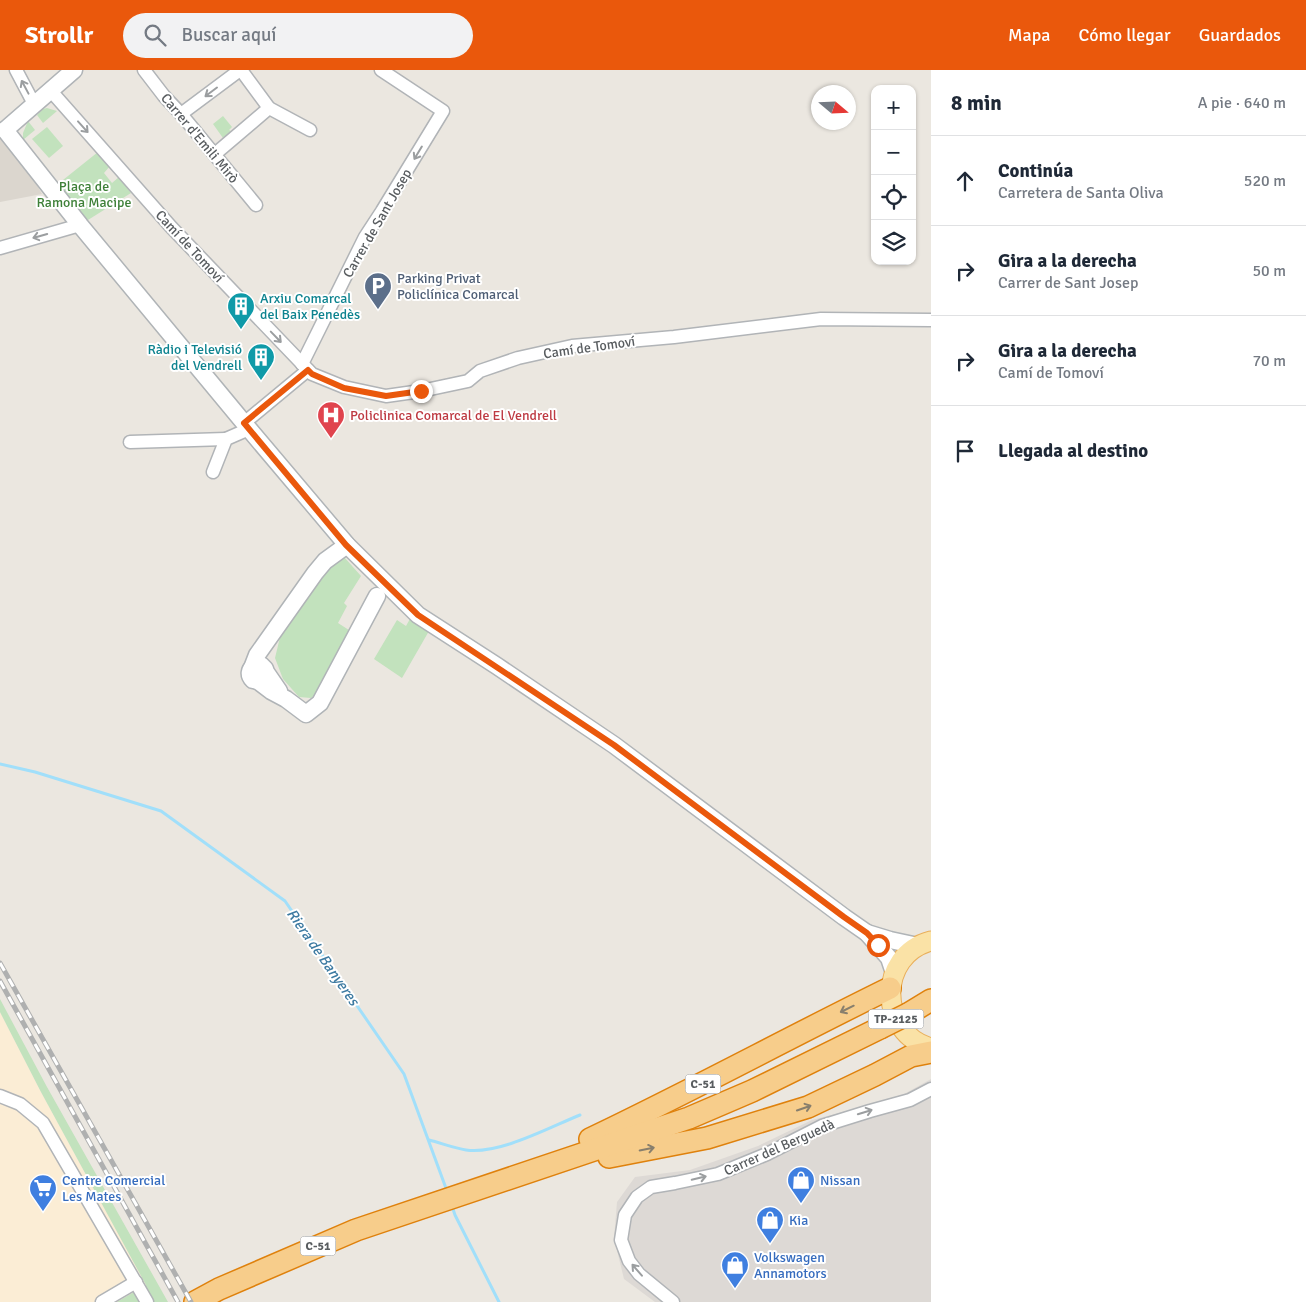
<!DOCTYPE html>
<html lang="es">
<head>
<meta charset="utf-8">
<style>
	:root { --surface:#fff; --page:#f2f2f3; --text:#1f2937; --muted:#747a83; --line:#e0e1e3; --accent:#ea580c }
	body { margin:0; font-family:Signika,sans-serif; background:var(--page); color:var(--text) }
	.controls { position:absolute; right:15px; top:15px; display:grid; overflow:hidden; border-radius:10px; box-shadow:0 1px 4px #0004 }
	.controls button { width:45px; height:45px; display:grid; place-items:center; padding:0; border:0; border-bottom:1px solid var(--line); background:var(--surface); color:var(--text); font:25px sans-serif }
	.compass { position:absolute; left:811px; top:15px; width:45px; height:45px; border-radius:50%; background:var(--surface); box-shadow:0 1px 4px #0004; rotate:109deg }
	.stop { position:absolute; width:15px; height:15px; margin:-11px; border:4px solid #ea580c; border-radius:50%; background:#fff }
	.stop.end { background:#ea580c; border-color:#fff; box-shadow:0 1px 5px #0008 }
	.list { margin:0; padding:0; list-style:none }
	h2 { display:flex; justify-content:space-between; align-items:center; height:65px; margin:0; padding:0 20px; font-size:21px }
	h2 small { font-size:16px; font-weight:400; color:var(--muted) }
	.list li { display:grid; grid-template-columns:32px 1fr auto; gap:15px; align-items:center; box-sizing:border-box; height:90px; padding:0 20px; border-top:1px solid var(--line) }
	.list b { display:block; font-size:19px; white-space:nowrap }
	.list p { margin:0; font-size:16px; white-space:nowrap; color:var(--muted) }
	.list em { font-size:16px; font-style:normal; color:var(--muted) }
	.icon { flex:none; width:28px; height:28px; fill:none; stroke:currentColor; stroke-width:2; stroke-linecap:round; stroke-linejoin:round }
	.map { position:relative; flex:none; width:931px; height:1232px; overflow:hidden }
	header { display:flex; align-items:center; gap:30px; box-sizing:border-box; height:70px; padding:0 25px; background:var(--accent); color:#fff }
	header strong { font-size:24px }
	nav { display:flex; gap:28px; margin-inline-start:auto; font-size:18px }
	.search { width:350px; height:45px; background:var(--page); display:flex; align-items:center; gap:12px; box-sizing:border-box; padding:0 18px; border-radius:28px; color:var(--muted); font-size:19px }
	main { display:flex }
	aside { flex:1; background:var(--surface) }
	.map>svg:first-child { display:block }
</style>
</head>
<body>
<header>
<strong>Strollr</strong>
<div class="search"><svg class="icon" aria-label="search" viewBox="0 0 24 24"><circle cx="10" cy="10" r="6"/><path d="M15 15l6 6"/></svg>Buscar aquí</div>
<nav><a>Mapa</a><a>Cómo llegar</a><a>Guardados</a></nav>
</header>
<main>
<div class="map">
<svg width="931" height="1232" viewBox="0 0 931 1232">
	<rect width="100%" height="100%" fill="#ebe7e0"/>
	<path fill="#fbedd5" d="M0,942L41,1022L146,1215L117,1232H0Z"/>
	<path fill="#ddd9d5" d="M931,1009V1232H655L624,1209L614,1168L617,1132L635,1107L690,1100L758,1076L812,1050L897,1028Z"/>
	<path fill="#dbd6ce" d="M5,60L42,124L0,132V61Z"/>
	<g fill="#c2e2bd">
		<path d="M47,38L57,41L43,53L37,45L43,39Z"/>
		<path d="M223,46L232,57L229,60L231,61L223,68L213,54Z"/>
		<path d="M28,51L35,60L23,70V63Z"/>
		<path d="M47,57L63,76L49,88L32,69Z"/>
		<path d="M98,82L110,96L104,103L112,113L119,107L131,123L80,155L48,122Z"/>
		<path d="M344,487L361,506L344,533L347,536L338,553L352,562L321,621L311,628L299,627L283,609L275,588L281,563L326,500Z"/>
		<path d="M411,547L429,561L402,608L374,589L397,550L406,556Z"/>
		<path d="M0,929L47,1017L168,1232H117L146,1215L41,1022L0,942Z"/>
	</g>
	<g fill="none" stroke-linecap="round" stroke-linejoin="round">
		<g stroke="#a1dffa" stroke-width="3">
			<path d="M0,694L35,702L161,741L285,831L404,1004L447,1121"/>
			<path d="M429,1070C441,1073 454,1078 466,1080C499,1085 550,1057 580,1045"/>
			<path d="M452,1136L455,1145L499,1232"/>
		</g>
		<g stroke="#b1b4b7" stroke-width="15">
			<g id="street">
				<path d="M16,0L34,34"/>
				<path d="M144,0L164,26L181,44L256,135"/>
				<path d="M241,0L269,38L310,60"/>
				<path d="M51,21L172,158L312,304L344,317L386,326L421,321L468,311L480,301L518,288L572,276L674,267L821,249L931,250"/>
				<path d="M181,44L240,0"/>
				<path d="M215,84L269,38"/>
				<path d="M0,178L80,155"/>
				<path d="M302,294L365,167L382,141L443,41L381,0"/>
				<path d="M244,353L308,300"/>
				<path d="M130,372L226,369"/>
				<path d="M213,402L226,369L249,359"/>
				<path d="M0,1026L20,1034L43,1053L147,1232"/>
				<path d="M102,1232L136,1212"/>
				<path d="M673,1232L639,1204L629,1191L621,1170L625,1145L637,1127L651,1117L675,1113L718,1104L767,1084L822,1056L870,1041L910,1030L931,1019"/>
			</g>
		</g>
		<g stroke="#b0b4b7" stroke-width="19">
			<g id="secondary">
				<path d="M5,60L80,155L249,359L347,475L418,545L497,596L614,675L844,847L867,863L889,888L894,903"/>
				<path d="M5,60L74,0"/>
				<path d="M252,598L257,585L315,503L325,491L347,475"/>
				<path d="M266,602L265,607L258,611L253,610C248,605 249,600 254,596L261,595L265,599L266,602L279,621"/>
				<path d="M258,611L271,621L286,629L306,644L320,633L377,526"/>
				<path d="M867,863L890,870L918,876"/>
			</g>
		</g>
		<g stroke="#e9af5b" stroke-width="21">
			<path id="primary" d="M931,871C877,885 878,963 931,978"/>
		</g>
		<g stroke="#df810c" stroke-width="24">
			<g id="highway">
				<path d="M908,944L931,930"/>
				<path d="M590,1069C691,1021 790,967 890,918"/>
				<path d="M609,1087L707,1068L808,1037L875,1005L911,986L931,982"/>
				<path d="M195,1232L219,1219L356,1160L689,1048L752,1021L880,958"/>
			</g>
		</g>
		<use href="#street" stroke="#fff" stroke-width="12"/>
		<use href="#secondary" stroke="#fff" stroke-width="16"/>
		<use href="#primary" stroke="#fae2a6" stroke-width="19"/>
		<use href="#highway" stroke="#f7cd8b" stroke-width="21"/>
		<g stroke="#afb0b0" stroke-width="5">
			<g id="rail">
				<path d="M0,893L191,1232"/>
				<path d="M0,911L178,1232"/>
			</g>
		</g>
		<use href="#rail" stroke="#fff" stroke-width="3" stroke-dasharray="9" stroke-linecap="butt"/>
		<g stroke="#df810c" stroke-width="24" stroke-linecap="butt">
			<path id="highway-bridge" d="M880,958L908,944"/>
		</g>
		<use href="#highway-bridge" stroke="#f7cd8b" stroke-width="21"/>
	</g>
	<defs><path id="oneway-shaft" d="M-6 0H5M1.5-3L5.5 0L1.5 3" fill="none" stroke-width="1.6" stroke-linecap="round" stroke-linejoin="round" transform="scale(1.25)"/></defs>
	<g stroke="#9b9ea0">
		<use href="#oneway-shaft" transform="translate(25 17) rotate(-118)"/>
		<use href="#oneway-shaft" transform="translate(211 22) rotate(143)"/>
		<use href="#oneway-shaft" transform="translate(83 57) rotate(48)"/>
		<use href="#oneway-shaft" transform="translate(418 83) rotate(121)"/>
		<use href="#oneway-shaft" transform="translate(40 166) rotate(164)"/>
		<use href="#oneway-shaft" transform="translate(276 267) rotate(46)"/>
		<use href="#oneway-shaft" transform="translate(865 1042) rotate(-17)"/>
		<use href="#oneway-shaft" transform="translate(699 1108) rotate(-13)"/>
		<use href="#oneway-shaft" transform="translate(637 1200) rotate(-131)"/>
	</g>
	<g stroke="#887f6d">
		<use href="#oneway-shaft" transform="translate(847 939) rotate(154)"/>
		<use href="#oneway-shaft" transform="translate(804 1038) rotate(-19)"/>
		<use href="#oneway-shaft" transform="translate(647 1079) rotate(-11)"/>
	</g>
	<g fill="none" stroke-linecap="round" stroke-linejoin="round">
		<path stroke="#ea580c" stroke-width="6" d="M421,321L386,326L344,318L312,304L308,300L244,353L346,475L418,545L614,675L844,847L867,863L878,875"/>
	</g>
	<defs>
		<g id="parking-pin" transform="scale(1.4375)"><path d="M0 17L-7.5 6A9.5 9.5 0 1 1 7.5 6Z" fill="#5c6f8a" stroke="#fff"/><path d="M-3.5-5.5H1a3.5 3.5 0 0 1 0 7H-1V5.5H-3.5ZM-1-3.4V-.6H.8a1.4 1.4 0 0 0 0-2.8Z" fill="#fff"/></g>
		<g id="building-pin" transform="scale(1.4375)"><path d="M0 17L-7.5 6A9.5 9.5 0 1 1 7.5 6Z" fill="#0f9aa8" stroke="#fff"/><path d="M-4-6H4V6H1V3H-1V6H-4ZM-2.5-4.3h1.7v1.8h-1.7ZM.8-4.3h1.7v1.8H.8ZM-2.5-1h1.7V.8h-1.7ZM.8-1h1.7V.8H.8Z" fill="#fff"/></g>
		<g id="hospital-pin" transform="scale(1.4375)"><path d="M0 17L-7.5 6A9.5 9.5 0 1 1 7.5 6Z" fill="#e0444e" stroke="#fff"/><path d="M-5-5h3v3.5h4V-5h3V5h-3V1.5h-4V5h-3Z" fill="#fff"/></g>
		<g id="shop-pin" transform="scale(1.4375)"><path d="M0 17L-7.5 6A9.5 9.5 0 1 1 7.5 6Z" fill="#3f7fe0" stroke="#fff"/><path d="M-5-2.5h2.3a2.7 3.5 0 0 1 5.4 0H5L5.5 6h-11ZM-1.5-2.5h3a1.5 2.3 0 0 0-3 0Z" fill="#fff"/></g>
		<g id="supermarket-pin" transform="scale(1.4375)"><path d="M0 17L-7.5 6A9.5 9.5 0 1 1 7.5 6Z" fill="#3f7fe0" stroke="#fff"/><path d="M-6-5.5h2.5l.6 2H6L4.5 2H-2.5L-4.4-4H-6ZM-1.5 3.2a1.3 1.3 0 1 0 .1 0ZM3 3.2a1.3 1.3 0 1 0 .1 0Z" fill="#fff"/></g>
	</defs>
	<g fill-rule="evenodd">
		<use href="#parking-pin" x="378" y="216"/>
		<use href="#building-pin" x="241" y="236"/>
		<use href="#building-pin" x="261" y="287"/>
		<use href="#hospital-pin" x="331" y="345"/>
		<use href="#shop-pin" x="801" y="1110"/>
		<use href="#supermarket-pin" x="43" y="1118"/>
		<use href="#shop-pin" x="770" y="1150"/>
		<use href="#shop-pin" x="735" y="1195"/>
	</g>
	<g text-anchor="middle" stroke-width="4" stroke-linejoin="round" paint-order="stroke">
		<g fill="#fff" stroke="#8b8e90" stroke-width="1">
			<rect x="868.5" y="939.5" width="55" height="19" rx="4"/>
			<rect x="685.5" y="1004.5" width="35" height="19" rx="4"/>
			<rect x="300.5" y="1166.5" width="35" height="19" rx="4"/>
		</g>
		<g font-size="12" font-weight="bold" fill="#595d60">
			<text x="896" y="953">TP-2125</text>
			<text x="703" y="1018">C-51</text>
			<text x="318" y="1180">C-51</text>
		</g>
		<g font-size="14" fill="#595d60" stroke="#fff">
			<text transform="translate(200 68) rotate(50)" y="5">Carrer d'Emili Mirò</text>
			<text transform="translate(377 153) rotate(-60)" y="5">Carrer de Sant Josep</text>
			<text transform="translate(190 176) rotate(47)" y="5">Camí de Tomoví</text>
			<text transform="translate(589 277) rotate(-8)" y="5">Camí de Tomoví</text>
			<text transform="translate(779 1077) rotate(-24)" y="5">Carrer del Berguedà</text>
		</g>
		<g font-size="14" fill="#3e8038" stroke="#fff">
			<text x="84" y="121">Plaça de<tspan x="84" dy="16">Ramona Macipe</tspan></text>
		</g>
		<g font-size="14" fill="#4e5e75" stroke="#fff" text-anchor="start">
			<text x="397" y="213">Parking Privat<tspan x="397" dy="16">Policlínica Comarcal</tspan></text>
		</g>
		<g font-size="14" fill="#0d838f" stroke="#fff" text-anchor="start">
			<text x="260" y="233">Arxiu Comarcal<tspan x="260" dy="16">del Baix Penedès</tspan></text>
			<text x="242" y="284" text-anchor="end">Ràdio i Televisió<tspan x="242" dy="16">del Vendrell</tspan></text>
		</g>
		<g font-size="14" fill="#be3a42" stroke="#fff" text-anchor="start">
			<text x="350" y="350">Policlinica Comarcal de El Vendrell</text>
		</g>
		<g font-size="14" fill="#366cbe" stroke="#fff" text-anchor="start">
			<text x="62" y="1115">Centre Comercial<tspan x="62" dy="16">Les Mates</tspan></text>
			<text x="820" y="1115">Nissan</text>
			<text x="789" y="1155">Kia</text>
			<text x="754" y="1192">Volkswagen<tspan x="754" dy="16">Annamotors</tspan></text>
		</g>
		<g font-size="15" font-style="italic" fill="#3e7ba2" stroke="#fff">
			<text transform="translate(323 887) rotate(55)" y="5">Riera de Banyeres</text>
		</g>
	</g>
</svg>
<div class="controls">
<button>+</button>
<button>−</button>
<button><svg class="icon" aria-label="locate" viewBox="0 0 24 24"><circle cx="12" cy="12" r="6"/><path d="M12 2v4M12 18v4M2 12h4M18 12h4"/></svg></button>
<button><svg class="icon" aria-label="layers" viewBox="0 0 24 24"><path d="M12 4l9 5-9 5-9-5zM3 14l9 5 9-5"/></svg></button>
</div>
<svg class="compass" viewBox="-18 -18 36 36"><path d="M0-13l5 13h-10z" fill="#e53935"/><path d="M0 13l5-13h-10z" fill="#747a83"/></svg>
<div class="stop" style="left:878px;top:875px"></div>
<div class="stop end" style="left:421px;top:321px"></div>
</div>
<aside>
<h2>8 min<small>A pie · 640 m</small></h2>
<ul class="list">
<li><svg class="icon" aria-label="ahead" viewBox="0 0 24 24"><path d="M12 20V5M6 11l6-6 6 6"/></svg><div><b>Continúa</b><p>Carretera de Santa Oliva</p></div><em>520 m</em></li>
<li><svg class="icon" aria-label="right" viewBox="0 0 24 24"><path d="M7 20v-9h11M14 6l5 5-5 5"/></svg><div><b>Gira a la derecha</b><p>Carrer de Sant Josep</p></div><em>50 m</em></li>
<li><svg class="icon" aria-label="right" viewBox="0 0 24 24"><path d="M7 20v-9h11M14 6l5 5-5 5"/></svg><div><b>Gira a la derecha</b><p>Camí de Tomoví</p></div><em>70 m</em></li>
<li><svg class="icon" aria-label="arrive" viewBox="0 0 24 24"><path d="M6 21V4h12l-3 4 3 4H6"/></svg><div><b>Llegada al destino</b></div></li>
</ul>
</aside>
</main>
</body>
</html>
